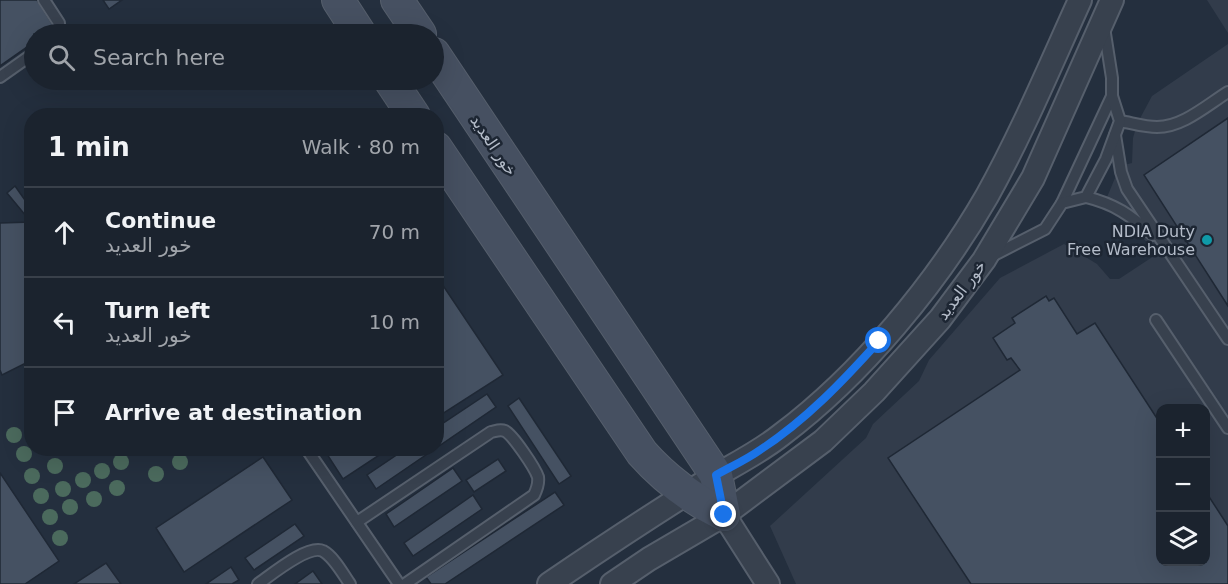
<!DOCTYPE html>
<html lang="en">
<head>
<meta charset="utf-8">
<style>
	:root { --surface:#1b232e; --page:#242b36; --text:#f1f3f6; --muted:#a0a4aa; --line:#39404a }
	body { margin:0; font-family:"DejaVu Sans","Noto Sans Arabic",sans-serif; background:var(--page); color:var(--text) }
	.controls { position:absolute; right:18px; bottom:18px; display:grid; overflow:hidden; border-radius:12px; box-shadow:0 6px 24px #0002 }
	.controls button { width:54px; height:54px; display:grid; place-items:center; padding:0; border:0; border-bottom:2px solid var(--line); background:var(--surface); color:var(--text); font:30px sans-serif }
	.stop { position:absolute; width:18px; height:18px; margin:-14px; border:4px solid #1a73e8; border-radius:50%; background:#fff }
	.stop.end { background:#1a73e8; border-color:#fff; box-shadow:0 2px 6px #0008 }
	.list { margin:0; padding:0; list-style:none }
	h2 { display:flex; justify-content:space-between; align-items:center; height:78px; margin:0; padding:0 24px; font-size:26px }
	h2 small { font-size:20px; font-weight:400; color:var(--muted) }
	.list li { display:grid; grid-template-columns:39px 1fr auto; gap:18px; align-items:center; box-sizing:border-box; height:90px; padding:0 24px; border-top:2px solid var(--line) }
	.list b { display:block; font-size:22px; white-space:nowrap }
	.list p { margin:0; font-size:20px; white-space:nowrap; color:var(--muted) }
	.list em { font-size:20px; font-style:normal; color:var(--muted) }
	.icon { flex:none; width:33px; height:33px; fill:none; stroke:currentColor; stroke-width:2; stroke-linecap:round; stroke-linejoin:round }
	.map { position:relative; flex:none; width:1228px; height:584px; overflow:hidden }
	.search { position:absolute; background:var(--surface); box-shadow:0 6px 24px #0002; left:24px; top:24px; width:420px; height:66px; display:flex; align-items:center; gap:15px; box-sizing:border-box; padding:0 21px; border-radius:33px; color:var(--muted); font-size:22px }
	.panel { position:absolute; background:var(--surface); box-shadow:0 6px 24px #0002; left:24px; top:108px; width:420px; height:348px; border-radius:24px }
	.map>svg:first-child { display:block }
</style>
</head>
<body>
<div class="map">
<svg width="1228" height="584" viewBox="0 0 1228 584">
	<rect width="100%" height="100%" fill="#242f3e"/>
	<g fill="#323c4b" fill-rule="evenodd">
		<path d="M1207,0H1228V33Z"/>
		<path d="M1228,44V584H796L770,526L866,438L873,424L919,381L929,360L1000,278L1064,244L1097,264L1110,279H1119L1157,254L1131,224L1115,214L1103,209L1105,202L1120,166L1132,163L1133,138L1137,124L1152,96ZM1160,408H1206V562H1160Z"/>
	</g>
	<g fill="#455162" stroke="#1f2835" stroke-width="1.5">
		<path d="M0,0H37L55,28L46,34H34V42L0,66Z"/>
		<path d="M103,0H122L109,9Z"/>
		<path d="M1228,118V306L1144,175Z"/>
		<path d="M15,186L32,210V360L2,375L0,370V223L31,222L7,193Z"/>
		<path d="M436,275L503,375L436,418Z"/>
		<path d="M1046,296L1049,301L1054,298L1077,334L1095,323L1160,423V562H1206V492L1228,526V584H971L888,458L1020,370L1011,358L1007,360L993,338L1015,323L1012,318Z"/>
		<path d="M487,394L496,407L436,448V428Z"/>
		<path d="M519,398L571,476L559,484L508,406Z"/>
		<path d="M323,448H390L343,479Z"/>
		<path d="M407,448H436L376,489L367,475Z"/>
		<path d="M263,457L292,500L184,572L156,528Z"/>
		<path d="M498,459L506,471L474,492L466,480Z"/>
		<path d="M453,468L462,481L394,527L386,514Z"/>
		<path d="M0,473L59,561L25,584H0Z"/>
		<path d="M555,492L564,505L445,584H431L426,577Z"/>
		<path d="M473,495L482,509L413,556L404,543Z"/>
		<path d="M295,524L304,536L254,570L245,558Z"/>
		<path d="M106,563L121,584H74Z"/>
		<path d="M231,567L239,580L232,584H206Z"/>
		<path d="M313,571L322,584H295Z"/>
	</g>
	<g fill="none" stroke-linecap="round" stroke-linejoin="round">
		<g stroke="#565f6c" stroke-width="14">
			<g id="lane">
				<path d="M44,0L59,23L58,34"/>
				<path d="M0,77L34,53"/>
				<path d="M1120,121C1132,123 1145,127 1157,127C1183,127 1207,105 1228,92"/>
				<path d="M1115,135L1121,172L1127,189L1228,339"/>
				<path d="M1086,197C1115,204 1130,215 1153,235"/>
				<path d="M1062,203L1112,96"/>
				<path d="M990,257L1045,229L1062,203L1086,197L1106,159L1120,121L1112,96V78L1104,27"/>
				<path d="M1156,320L1228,428"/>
				<path d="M306,448L399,584"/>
				<path d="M357,522L491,432C496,431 500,429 505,431C513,435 535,468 538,477C539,484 537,489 534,495L405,584"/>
				<path d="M258,584C271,575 308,544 323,551C334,557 343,574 350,584"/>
			</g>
		</g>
		<g stroke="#565f6c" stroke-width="26">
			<g id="street">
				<path d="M724,515L768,584"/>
				<path d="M549,584C599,550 649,517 700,485C727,468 756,455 781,435C861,375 937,283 987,196C1022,133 1050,66 1080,0"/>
				<path d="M612,584L649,559L724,515L823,441L874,392L940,319L984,260L1033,178L1112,0"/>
			</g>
		</g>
		<g stroke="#565f6c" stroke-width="34">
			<g id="secondary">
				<path d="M338,0L360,34"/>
				<path d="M397,0L420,34"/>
				<path d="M434,54L716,475L724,515"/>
				<path d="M390,80L414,116"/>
				<path d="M436,148L642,453C665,479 694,500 724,515"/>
			</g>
		</g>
		<use href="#lane" stroke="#38414e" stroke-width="10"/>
		<use href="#street" stroke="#38414e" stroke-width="22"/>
		<use href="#secondary" stroke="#465061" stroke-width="32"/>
	</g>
	<g fill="#4b6a5d">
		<circle cx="14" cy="435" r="8"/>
		<circle cx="24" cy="454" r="8"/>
		<circle cx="121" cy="462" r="8"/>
		<circle cx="180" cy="462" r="8"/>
		<circle cx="55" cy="466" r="8"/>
		<circle cx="102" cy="471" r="8"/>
		<circle cx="156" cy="474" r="8"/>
		<circle cx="32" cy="476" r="8"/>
		<circle cx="83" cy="480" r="8"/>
		<circle cx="117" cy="488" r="8"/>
		<circle cx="63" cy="489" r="8"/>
		<circle cx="41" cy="496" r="8"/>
		<circle cx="94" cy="499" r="8"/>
		<circle cx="70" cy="507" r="8"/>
		<circle cx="50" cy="517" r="8"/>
		<circle cx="60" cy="538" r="8"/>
	</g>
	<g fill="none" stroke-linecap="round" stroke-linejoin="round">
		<path stroke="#1a73e8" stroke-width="8" d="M724,515L716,475C730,467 746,460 760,450C806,420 843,381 879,341"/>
	</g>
	<circle fill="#0f9aa8" stroke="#1d2633" stroke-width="2" cx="1207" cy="240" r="6"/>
	<g text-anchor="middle" stroke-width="5" stroke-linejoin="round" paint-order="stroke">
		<g font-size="16" fill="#b4bcc9" stroke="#1d2633">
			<text transform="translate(494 145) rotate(56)" y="6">خور العديد</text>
			<text transform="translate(961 290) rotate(-53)" y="6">خور العديد</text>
		</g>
		<g font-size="16" fill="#b4bcc9" stroke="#1d2633" text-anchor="end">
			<text x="1195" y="237">NDIA Duty<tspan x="1195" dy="18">Free Warehouse</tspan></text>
		</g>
	</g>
</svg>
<div class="controls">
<button>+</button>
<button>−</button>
<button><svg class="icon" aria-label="layers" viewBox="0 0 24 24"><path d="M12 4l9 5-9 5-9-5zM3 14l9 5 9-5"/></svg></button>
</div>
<div class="stop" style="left:879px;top:341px"></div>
<div class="stop end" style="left:724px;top:515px"></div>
<div class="search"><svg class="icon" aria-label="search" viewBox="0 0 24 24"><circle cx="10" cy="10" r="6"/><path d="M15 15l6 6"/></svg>Search here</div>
<section class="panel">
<h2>1 min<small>Walk · 80 m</small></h2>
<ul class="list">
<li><svg class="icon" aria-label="ahead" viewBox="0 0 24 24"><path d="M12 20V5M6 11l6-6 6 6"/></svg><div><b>Continue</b><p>خور العديد</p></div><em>70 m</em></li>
<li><svg class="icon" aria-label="left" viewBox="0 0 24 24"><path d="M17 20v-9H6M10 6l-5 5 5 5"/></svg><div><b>Turn left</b><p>خور العديد</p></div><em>10 m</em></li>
<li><svg class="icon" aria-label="arrive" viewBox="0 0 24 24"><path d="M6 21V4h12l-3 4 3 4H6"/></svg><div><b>Arrive at destination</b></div></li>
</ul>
</section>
</div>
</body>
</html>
